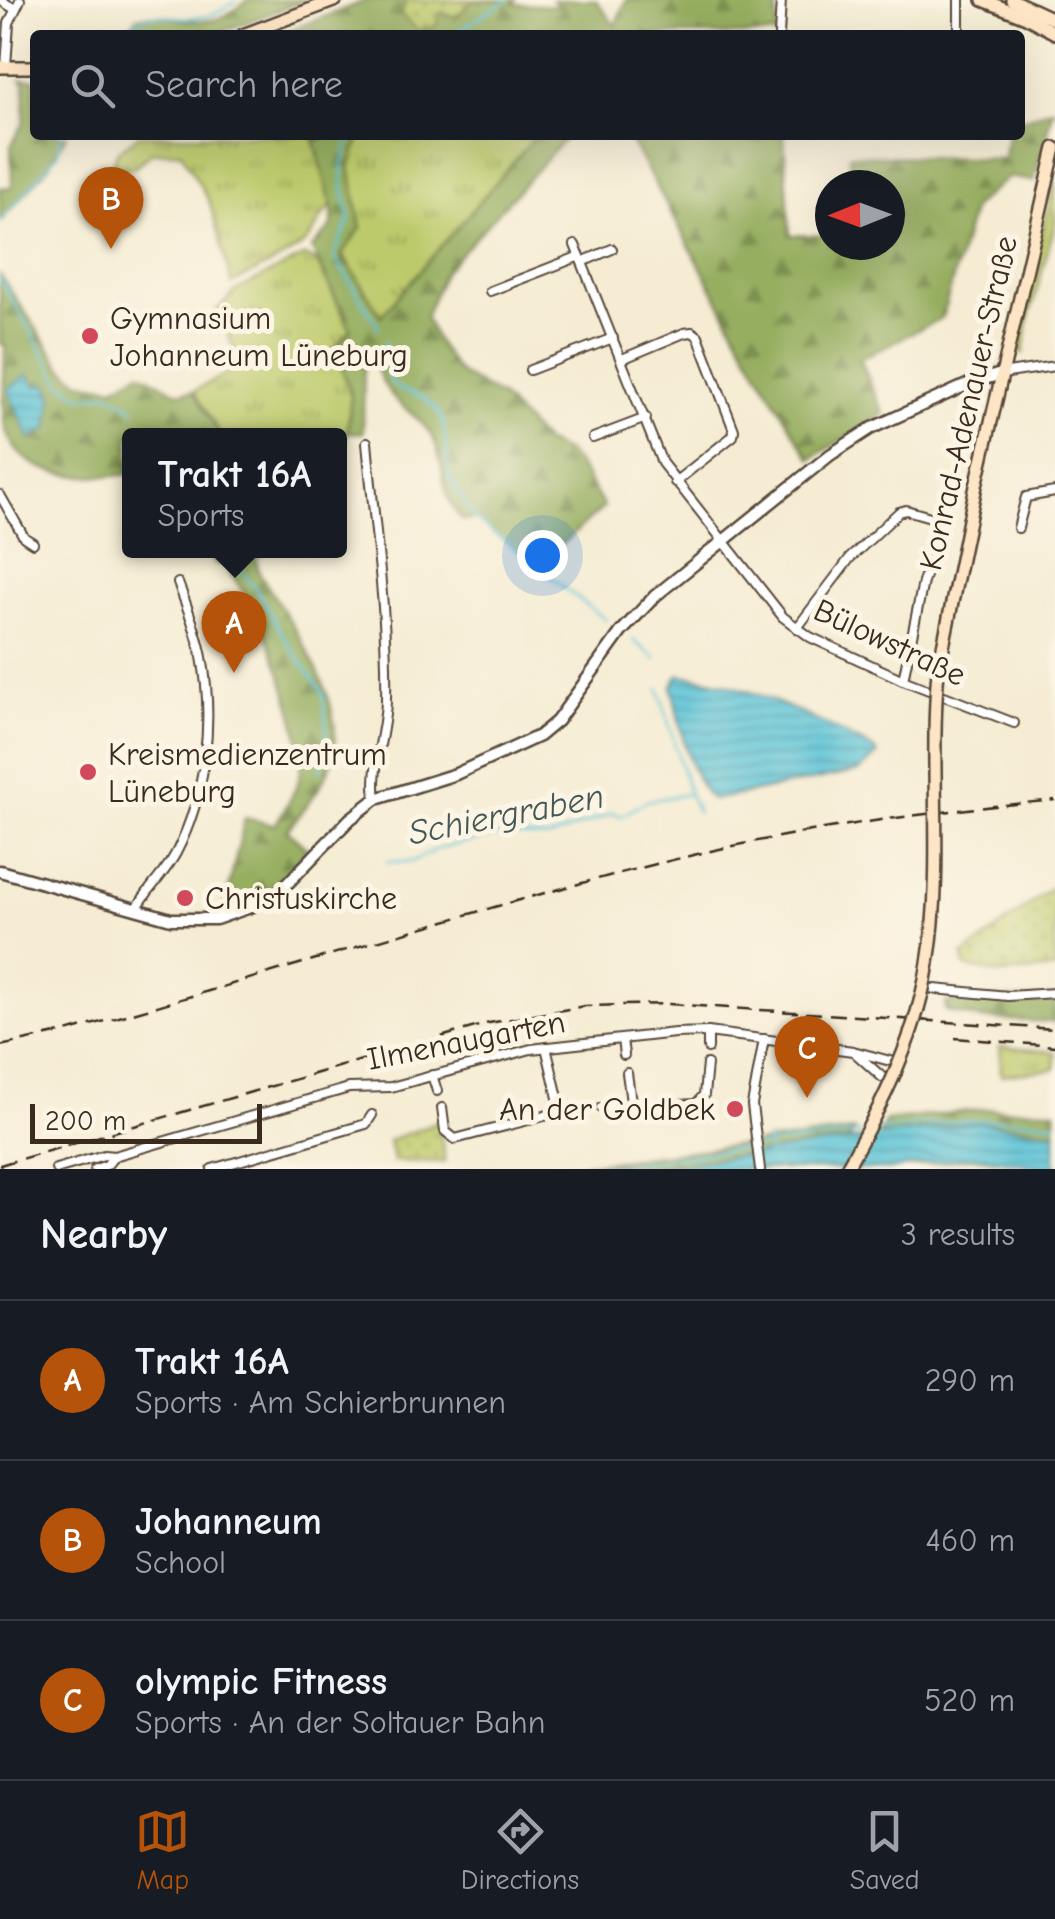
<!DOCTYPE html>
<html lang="en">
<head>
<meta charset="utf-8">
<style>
	:root { --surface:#171b24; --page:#242831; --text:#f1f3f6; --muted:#9ea1a6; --line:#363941; --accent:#b45309 }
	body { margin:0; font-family:"Comic Neue",sans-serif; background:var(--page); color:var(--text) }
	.compass { position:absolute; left:815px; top:170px; width:90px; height:90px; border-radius:50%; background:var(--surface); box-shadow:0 10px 40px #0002; rotate:269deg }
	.scale { position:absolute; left:30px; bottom:25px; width:232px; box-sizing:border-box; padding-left:10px; border:5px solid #3b2a1e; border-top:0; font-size:28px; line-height:35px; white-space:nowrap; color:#3b2a1e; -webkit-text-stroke:8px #fcf5e5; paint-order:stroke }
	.you { position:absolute; left:542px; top:555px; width:35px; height:35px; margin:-25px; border:8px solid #fff; border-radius:50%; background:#1a73e8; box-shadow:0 0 0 15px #1a73e833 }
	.badge { display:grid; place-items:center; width:65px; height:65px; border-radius:50%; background:var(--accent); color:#fff; font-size:32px; font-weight:700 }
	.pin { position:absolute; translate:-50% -82px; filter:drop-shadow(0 2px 5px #0008) }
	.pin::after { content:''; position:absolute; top:52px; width:35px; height:30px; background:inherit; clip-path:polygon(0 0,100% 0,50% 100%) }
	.popup { position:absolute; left:122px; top:428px; width:225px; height:130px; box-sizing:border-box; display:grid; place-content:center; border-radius:10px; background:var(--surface); filter:drop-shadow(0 2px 8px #0005); font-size:32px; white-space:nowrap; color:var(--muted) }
	.popup b { font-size:38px; color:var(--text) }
	.popup::after { content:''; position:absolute; left:50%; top:100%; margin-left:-20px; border:20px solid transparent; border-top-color:var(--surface) }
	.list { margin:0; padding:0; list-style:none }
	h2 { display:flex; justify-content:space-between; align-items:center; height:130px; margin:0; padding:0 40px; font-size:42px }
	h2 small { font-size:32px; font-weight:400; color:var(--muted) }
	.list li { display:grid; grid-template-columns:65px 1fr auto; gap:30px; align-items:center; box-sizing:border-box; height:160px; padding:0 40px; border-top:2px solid var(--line) }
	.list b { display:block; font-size:38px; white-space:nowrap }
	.list p { margin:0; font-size:32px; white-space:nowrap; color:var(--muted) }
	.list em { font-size:32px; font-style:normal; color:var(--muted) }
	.icon { flex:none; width:55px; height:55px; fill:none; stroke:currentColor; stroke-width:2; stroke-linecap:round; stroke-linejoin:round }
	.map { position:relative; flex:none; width:1055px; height:1169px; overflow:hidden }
	.search { position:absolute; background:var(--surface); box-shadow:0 10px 40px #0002; left:30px; right:30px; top:30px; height:110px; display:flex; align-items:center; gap:25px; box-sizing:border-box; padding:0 35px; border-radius:10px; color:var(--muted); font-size:38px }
	.sheet { height:610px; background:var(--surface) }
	nav { display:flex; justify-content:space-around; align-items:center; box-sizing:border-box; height:140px; border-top:2px solid var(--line); background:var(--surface); font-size:28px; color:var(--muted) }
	nav a { display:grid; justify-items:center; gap:5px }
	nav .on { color:var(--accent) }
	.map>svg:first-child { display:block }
</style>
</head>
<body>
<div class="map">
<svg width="1055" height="1169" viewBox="0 0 1055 1169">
	<defs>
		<pattern id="grass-tufts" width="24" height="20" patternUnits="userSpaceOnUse" patternTransform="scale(2.5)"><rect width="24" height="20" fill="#bdca6c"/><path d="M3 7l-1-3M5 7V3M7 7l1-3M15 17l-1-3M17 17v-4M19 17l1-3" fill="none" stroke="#9ba458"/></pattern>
		<pattern id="forest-firs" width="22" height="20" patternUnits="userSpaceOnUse" patternTransform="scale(2.5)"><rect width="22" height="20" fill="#96ae60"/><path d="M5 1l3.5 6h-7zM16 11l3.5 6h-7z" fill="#7c8e4f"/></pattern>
		<pattern id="park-dots" width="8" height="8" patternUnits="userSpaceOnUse" patternTransform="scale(2.5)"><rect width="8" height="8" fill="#bdca6c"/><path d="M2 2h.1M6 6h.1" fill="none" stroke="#9ba458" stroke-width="1.8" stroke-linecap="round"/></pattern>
		<pattern id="water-rules" width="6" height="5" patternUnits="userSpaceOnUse" patternTransform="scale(2.5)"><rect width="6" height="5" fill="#5cc4d8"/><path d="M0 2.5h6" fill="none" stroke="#4d9faf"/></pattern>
	</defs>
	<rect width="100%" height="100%" fill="#fcf5e5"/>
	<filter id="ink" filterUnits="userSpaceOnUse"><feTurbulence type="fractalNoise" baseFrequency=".01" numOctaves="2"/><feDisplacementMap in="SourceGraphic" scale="20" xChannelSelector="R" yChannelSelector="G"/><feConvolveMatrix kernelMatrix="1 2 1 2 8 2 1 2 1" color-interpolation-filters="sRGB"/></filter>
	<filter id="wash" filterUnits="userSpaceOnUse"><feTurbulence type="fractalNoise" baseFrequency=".0048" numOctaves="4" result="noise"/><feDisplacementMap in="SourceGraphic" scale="40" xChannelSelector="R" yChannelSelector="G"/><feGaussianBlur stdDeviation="2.25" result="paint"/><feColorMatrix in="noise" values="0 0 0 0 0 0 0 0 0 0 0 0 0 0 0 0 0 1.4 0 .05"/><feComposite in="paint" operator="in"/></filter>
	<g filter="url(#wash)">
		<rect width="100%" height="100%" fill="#f5ecd3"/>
		<g fill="url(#grass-tufts)" stroke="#7c7a45" stroke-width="2.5">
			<path d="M139,135H313L332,206C317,217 318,233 304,244C283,260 255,271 232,284L210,203L181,152H152L133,168L110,171L117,152Z"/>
			<path d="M360,135H537L381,316L342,254L361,228L350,168Z"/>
			<path d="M1055,177V224L1027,325L1024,352L1021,353L1016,343Z"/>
			<path d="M305,256L317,262L351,330L335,348L351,395L342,473L339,475V436L220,435L194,391L242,365L216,311L237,290Z"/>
			<path d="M1000,1047L1055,1052V1069L1001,1075Z"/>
		</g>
		<g fill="url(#forest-firs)" stroke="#686c3f" stroke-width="2.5">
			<path d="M248,0H307L213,35H122L138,17C166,10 193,28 220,18C230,15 239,6 248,0Z"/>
			<path d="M367,0H516L514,4L560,6L552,0H596L615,26L626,0H776L778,35H278Z"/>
			<path d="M21,79H35V135H66L50,165L0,222V188L12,187L11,146L24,122L25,86Z"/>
			<path d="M1053,108L1034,181L1008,177L973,207L942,318L860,359L884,414L811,459C743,355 691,242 627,135L705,138L708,135H784L790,235L830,236V245H890V185H850L849,155L1004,159L1007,135H1020V120Z"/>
			<path d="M313,135H360L350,168L361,228L342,254L381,316L537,135H568L444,272L425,317L439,345L458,372L500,396L546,443L567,453L580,467L604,507L537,566L475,519L463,521C438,493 447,470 434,440C425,421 408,413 395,399C385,389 381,378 375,365L364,367L363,433L347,432L351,395L335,348L351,330L312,248L332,226V206Z"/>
			<path d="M0,275L62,367L80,382L114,387L140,372L179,393L194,391L220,435L129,436V474C87,479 23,480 6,431C0,416 5,364 5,345L0,344Z"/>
			<path d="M206,551H268L256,557L258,570C288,622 354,704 330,766C320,791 303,810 287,830L308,849C284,877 261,900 224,909L245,818L275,825C284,809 300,787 301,768C304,731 272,645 254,610C246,594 234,579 223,564H217Z"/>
			<path d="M1055,997V1022L981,1019L946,1011L945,1003C981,995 1018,1003 1055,997Z"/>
			<path d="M984,1109L1055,1110V1132L977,1122L879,1136L886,1121Z"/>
			<path d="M854,1131L846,1144L651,1169H549Z"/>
		</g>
		<g fill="url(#park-dots)" stroke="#7c7a45" stroke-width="2.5">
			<path d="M405,0H484L481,3L474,0L455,18L441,12L435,27L417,30L401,15Z"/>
			<path d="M1055,885V969L999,974L965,967L963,956Z"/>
			<path d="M439,1122L445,1162L393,1161L389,1140Z"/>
		</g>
		<g fill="url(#water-rules)" stroke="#4c777b" stroke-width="2.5">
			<path d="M28,374L36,386L46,383L53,396L48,429L29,439C25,419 12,407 8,389Z"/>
			<path d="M678,675C748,682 810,717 872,748L878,754L860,771L713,800C688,781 679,718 672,687Z"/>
			<path d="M977,1122L1055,1132V1169L975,1157L893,1169H648Z"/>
		</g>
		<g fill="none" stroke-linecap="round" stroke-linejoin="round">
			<g stroke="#5cc4d8" stroke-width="2.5">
				<path d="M118,35C154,0 167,25 208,16C219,14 228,6 237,0"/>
				<path d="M450,35L508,0"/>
				<path d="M350,135L343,164V188L350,219L334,256L379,328"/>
				<path d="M0,221L58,154L62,135"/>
				<path d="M0,278L60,382L81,397L109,393L135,409"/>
				<path d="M386,341L387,373L391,381L397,388L422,397L435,408L443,421L449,476L474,518L606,620"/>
				<path d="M148,428L154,436"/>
				<path d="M224,550L259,593L285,639L323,693L327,733L321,771"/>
				<path d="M633,640L656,659"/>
				<path d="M659,689L689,794L698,813"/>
				<path d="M387,861L411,862L437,849L499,835L549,838L613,813L622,816L646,801L689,794"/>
				<path d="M873,1131C938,1123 989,1115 1055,1123"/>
				<path d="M768,1138L769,1156"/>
				<path d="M771,1144L860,1133"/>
				<path d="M589,1169L767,1145"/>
			</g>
		</g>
	</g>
	<g filter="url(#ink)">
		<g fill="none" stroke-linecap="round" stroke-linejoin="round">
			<g stroke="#574739" stroke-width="12">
				<g id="minor">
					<path d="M0,0L15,9"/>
					<path d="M779,35L781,0"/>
					<path d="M959,35V0"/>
					<path d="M6,67L9,23L20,0"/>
					<path d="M575,245L662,463L783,617L810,637L903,680L1014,723"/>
					<path d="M582,262L612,249"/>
					<path d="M490,291L580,256"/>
					<path d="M622,359L684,333L692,332L698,336L734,430L733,436L675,482"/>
					<path d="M530,370L613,338"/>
					<path d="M1001,374L1055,366"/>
					<path d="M593,438L646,418"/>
					<path d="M367,442C374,525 388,616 386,699C386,733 371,766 376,799"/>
					<path d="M0,495L24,537L33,543"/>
					<path d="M1018,528L1026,497L1055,492"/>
					<path d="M797,628L850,558L899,512L906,510L934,518L940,529L923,582L903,680"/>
					<path d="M136,910C146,890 165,874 176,853C206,795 214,721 202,657C197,631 187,607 178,583"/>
					<path d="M924,988L1008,996L1055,993"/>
					<path d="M622,1039L624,1055"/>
					<path d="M708,1048V1032"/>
					<path d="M627,1073L631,1102L638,1107L696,1104L704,1095L707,1064"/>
					<path d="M432,1075L437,1091"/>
					<path d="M442,1108L445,1131L455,1139L552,1114L559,1102L546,1047"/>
					<path d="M601,1108L634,1105"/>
					<path d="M56,1169L104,1155L114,1156L349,1088L391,1087L531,1049L675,1033L708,1032L853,1051L882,1077L888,1078L897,1073L894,1062L853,1051"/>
					<path d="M95,1169L107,1165L114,1156"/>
					<path d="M212,1169L366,1124L372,1115"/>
					<path d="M760,1169L752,1105L764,1039"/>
				</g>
			</g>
			<g stroke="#574739" stroke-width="15">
				<path id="tertiary" d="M0,871L171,919H216L259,904L282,889L350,819L376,799L456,774L539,736L557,721L621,632L655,596L830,455L870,429L971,383L1001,374"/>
			</g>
			<g stroke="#574739" stroke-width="16">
				<g id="secondary">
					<path d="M983,0L1026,17L1055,33"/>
					<path d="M1012,0L1055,20"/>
					<path d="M243,35L336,0"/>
					<path d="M0,67H35"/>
					<path d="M938,671L976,486L1055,148"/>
				</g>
			</g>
			<use href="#minor" stroke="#fff" stroke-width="8"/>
			<use href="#tertiary" stroke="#fff" stroke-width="10"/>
			<use href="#secondary" stroke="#fde5c5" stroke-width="11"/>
			<g stroke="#3b2a1e" stroke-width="2.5" stroke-dasharray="15 8" stroke-linecap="butt">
				<path d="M955,1038L1055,1046"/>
				<path d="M0,1046L66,1032C278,973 488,903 702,853C818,826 937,811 1055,800"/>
				<path d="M0,1165L489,1023L585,1006L669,1004L1055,1029"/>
			</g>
			<g stroke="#574739" stroke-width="16" stroke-linecap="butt">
				<path id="secondary-bridge" d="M846,1169C882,1105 917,1036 928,963C944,867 929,768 938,671"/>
			</g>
			<use href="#secondary-bridge" stroke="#fde5c5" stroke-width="11"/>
		</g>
	</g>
	<g fill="#d1495b" stroke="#fcf5e5" stroke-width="4">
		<circle cx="90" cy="336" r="10"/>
		<circle cx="88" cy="772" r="10"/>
		<circle cx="185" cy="898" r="10"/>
		<circle cx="735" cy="1109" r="10"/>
	</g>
	<g text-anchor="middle" stroke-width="10" stroke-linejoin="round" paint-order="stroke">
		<g font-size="32" fill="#3b2a1e" stroke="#fcf5e5" text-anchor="start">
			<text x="110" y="329">Gymnasium<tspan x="110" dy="37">Johanneum Lüneburg</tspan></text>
			<text x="108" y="765">Kreismedienzentrum<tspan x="108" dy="37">Lüneburg</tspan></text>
			<text x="205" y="909">Christuskirche</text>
			<text x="715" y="1120" text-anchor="end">An der Goldbek</text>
		</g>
		<g font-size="32" fill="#3b2a1e" stroke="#fcf5e5">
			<text transform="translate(968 403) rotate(-77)" y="11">Konrad-Adenauer-Straße</text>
			<text transform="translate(890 642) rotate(25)" y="11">Bülowstraße</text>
			<text transform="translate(466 1040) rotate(-11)" y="11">Ilmenaugarten</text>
		</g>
		<g font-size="35" font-style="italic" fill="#455856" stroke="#fcf5e5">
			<text transform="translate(506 814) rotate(-11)" y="12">Schiergraben</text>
		</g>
	</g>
</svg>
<svg class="compass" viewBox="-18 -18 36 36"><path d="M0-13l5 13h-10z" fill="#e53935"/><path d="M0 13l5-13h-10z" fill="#9ea1a6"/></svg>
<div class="scale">200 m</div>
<div class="you"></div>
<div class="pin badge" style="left:234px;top:673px">A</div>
<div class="popup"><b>Trakt 16A</b>Sports</div>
<div class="pin badge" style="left:111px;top:249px">B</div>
<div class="pin badge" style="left:807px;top:1098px">C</div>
<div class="search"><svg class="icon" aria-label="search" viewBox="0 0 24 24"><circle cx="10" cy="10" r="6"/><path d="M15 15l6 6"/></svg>Search here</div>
</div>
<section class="sheet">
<h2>Nearby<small>3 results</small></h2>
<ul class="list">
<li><span class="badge">A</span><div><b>Trakt 16A</b><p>Sports · Am Schierbrunnen</p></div><em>290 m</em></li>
<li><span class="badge">B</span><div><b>Johanneum</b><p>School</p></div><em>460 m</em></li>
<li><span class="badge">C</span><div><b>olympic Fitness</b><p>Sports · An der Soltauer Bahn</p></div><em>520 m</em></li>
</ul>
</section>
<nav>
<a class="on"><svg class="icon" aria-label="map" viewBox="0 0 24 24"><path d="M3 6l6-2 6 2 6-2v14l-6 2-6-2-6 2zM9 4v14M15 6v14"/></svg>Map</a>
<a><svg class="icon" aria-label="directions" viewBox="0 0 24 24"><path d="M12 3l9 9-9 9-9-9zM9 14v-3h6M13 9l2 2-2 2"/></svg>Directions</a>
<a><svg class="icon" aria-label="saved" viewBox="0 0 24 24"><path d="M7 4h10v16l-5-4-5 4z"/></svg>Saved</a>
</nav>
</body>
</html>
